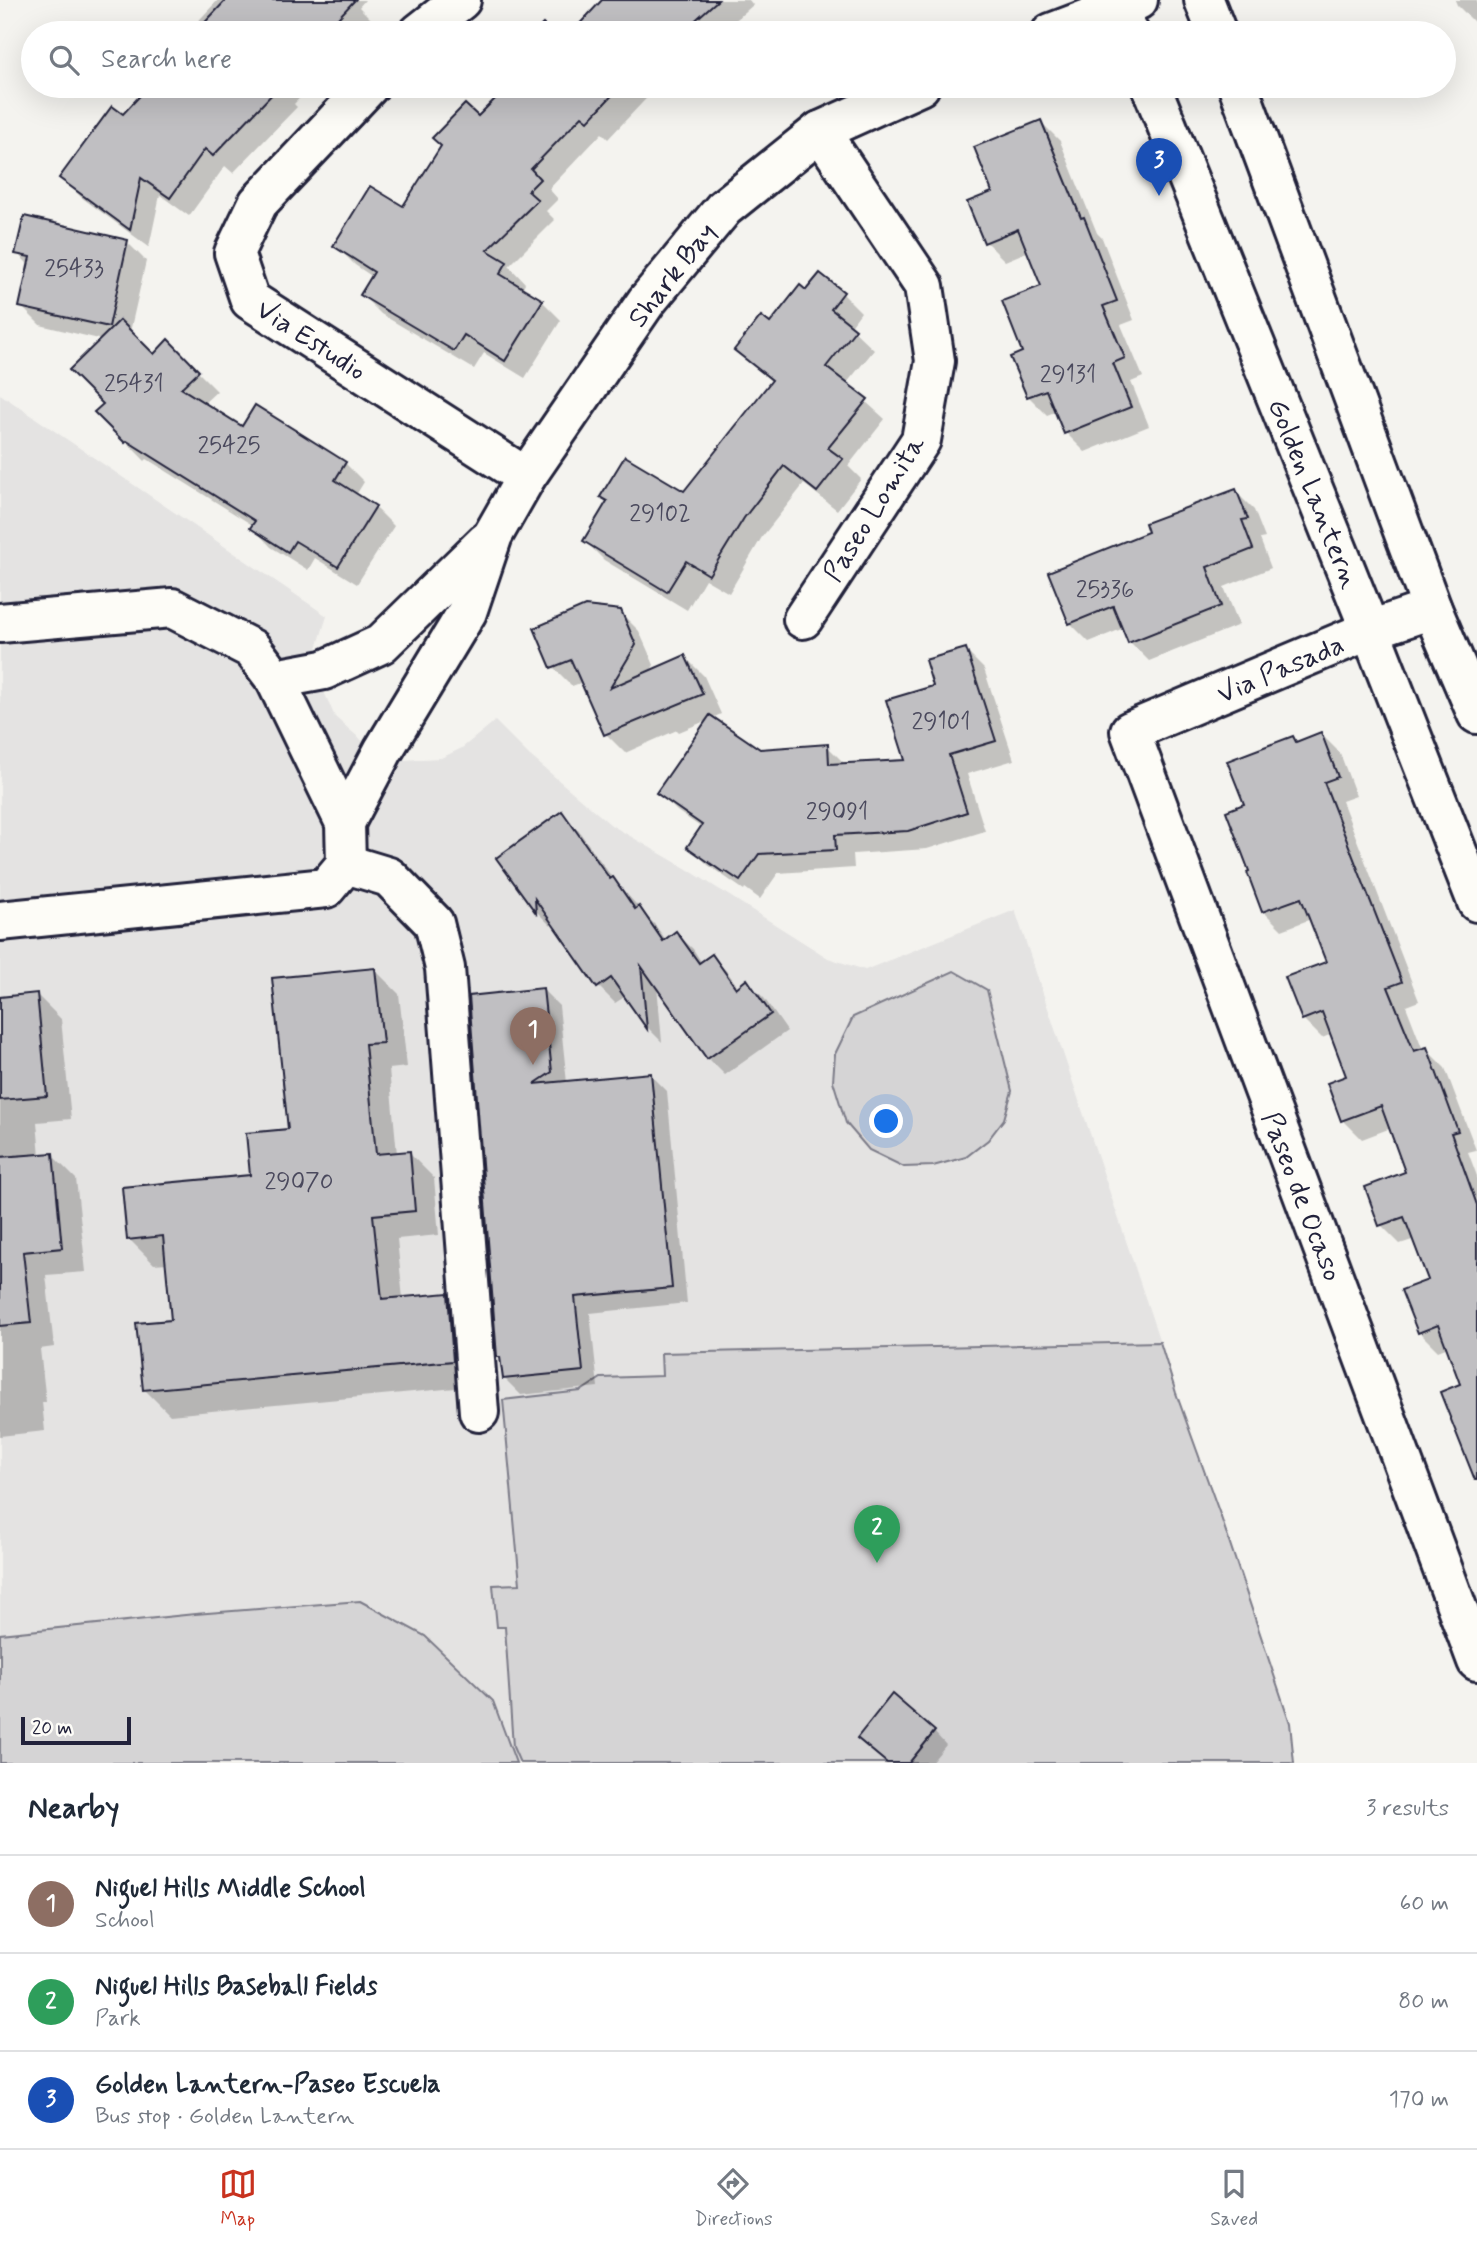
<!DOCTYPE html>
<html lang="en">
<head>
<meta charset="utf-8">
<style>
	:root { --surface:#fff; --page:#f2f2f3; --text:#1f2937; --muted:#747a83; --line:#e0e1e3; --accent:#c8321e }
	body { margin:0; font-family:Mynerve,sans-serif; background:var(--page); color:var(--text) }
	.scale { position:absolute; left:21px; bottom:18px; width:110px; box-sizing:border-box; padding-left:7px; border:4px solid #22223b; border-top:0; font-size:19px; line-height:24px; white-space:nowrap; color:#22223b; -webkit-text-stroke:5px #fdfcf7; paint-order:stroke }
	.you { position:absolute; left:887px; top:1122px; width:24px; height:24px; margin:-18px; border:5px solid #fff; border-radius:50%; background:#1a73e8; box-shadow:0 0 0 10px #1a73e833 }
	.badge { display:grid; place-items:center; width:46px; height:46px; border-radius:50%; background:var(--accent); color:#fff; font-size:23px; font-weight:700 }
	.pin { position:absolute; translate:-50% -58px; filter:drop-shadow(0 2px 4px #0008) }
	.pin::after { content:''; position:absolute; top:37px; width:24px; height:21px; background:inherit; clip-path:polygon(0 0,100% 0,50% 100%) }
	.list { margin:0; padding:0; list-style:none }
	h2 { display:flex; justify-content:space-between; align-items:center; height:91px; margin:0; padding:0 28px; font-size:30px }
	h2 small { font-size:23px; font-weight:400; color:var(--muted) }
	.list li { display:grid; grid-template-columns:46px 1fr auto; gap:21px; align-items:center; box-sizing:border-box; height:98px; padding:0 28px; border-top:2px solid var(--line) }
	.list b { display:block; font-size:26px; white-space:nowrap }
	.list p { margin:0; font-size:23px; white-space:nowrap; color:var(--muted) }
	.list em { font-size:23px; font-style:normal; color:var(--muted) }
	.icon { flex:none; width:38px; height:38px; fill:none; stroke:currentColor; stroke-width:2; stroke-linecap:round; stroke-linejoin:round }
	.map { position:relative; flex:none; width:1477px; height:1763px; overflow:hidden }
	.search { position:absolute; background:var(--surface); box-shadow:0 7px 28px #0002; left:21px; right:21px; top:21px; height:77px; display:flex; align-items:center; gap:18px; box-sizing:border-box; padding:0 24px; border-radius:38px; color:var(--muted); font-size:26px }
	.sheet { height:385px; background:var(--surface) }
	nav { display:flex; justify-content:space-around; align-items:center; box-sizing:border-box; height:98px; border-top:2px solid var(--line); background:var(--surface); font-size:19px; color:var(--muted) }
	nav a { display:grid; justify-items:center; gap:4px }
	nav .on { color:var(--accent) }
	.map>svg:first-child { display:block }
</style>
</head>
<body>
<div class="map">
<svg width="1477" height="1763" viewBox="0 0 1477 1763">
	<rect width="100%" height="100%" fill="#f4f3ef"/>
	<filter id="ink" filterUnits="userSpaceOnUse"><feTurbulence type="fractalNoise" baseFrequency=".0143" numOctaves="2"/><feDisplacementMap in="SourceGraphic" scale="14" xChannelSelector="R" yChannelSelector="G"/><feConvolveMatrix kernelMatrix="1 2 1 2 8 2 1 2 1" color-interpolation-filters="sRGB"/></filter>
	<g filter="url(#ink)">
		<path fill="#e4e3e2" d="M0,394L327,616L317,648L324,692L335,717L373,750L403,760L441,758L462,748L495,721L529,755L611,825L687,869L828,958L865,970L1015,910L1160,1342L662,1353V1376L601,1378L581,1391L503,1400L521,1584L494,1586L505,1627L513,1747L520,1763H0Z"/>
		<g fill="#d5d4d5" stroke="#7c7b88" stroke-width="2">
			<path d="M954,971L987,990L1012,1091L1004,1119L988,1140L966,1157L933,1166L904,1167L869,1150L846,1123L833,1081L835,1054L853,1017Z"/>
			<path d="M1160,1342L1176,1393L1222,1520L1290,1723L1294,1763H520L513,1747L505,1627H497L493,1585L520,1584L503,1400L581,1391L601,1378L662,1376L661,1353Z"/>
			<path d="M360,1601L425,1636L493,1701L516,1763H0V1634L195,1614Z"/>
		</g>
		<g fill="#0003">
			<path d="M218,0H365L359,7L372,20L360,33H187Z"/>
			<path d="M605,0H749L753,5L721,33H574Z"/>
			<path d="M1455,0H1477V25L1457,5Z"/>
			<path d="M151,86H311L294,104L297,107L233,173L225,166L189,216L160,195L149,247L81,197L62,178Z"/>
			<path d="M511,86H658L608,139L602,133L549,189L558,199L546,211L555,220L509,266L525,283L522,289L542,301L561,320L525,378L484,353L474,369L381,314L362,295L373,277L355,265L336,246L404,209L478,119Z"/>
			<path d="M1041,122L1060,141L1097,233L1102,238L1134,320L1121,325L1143,377L1131,382L1149,426L1085,452L1066,433L1057,411L1047,415L1028,396L1024,353L1043,287L1029,251L1005,261L986,242L970,203L994,193Z"/>
			<path d="M127,242L146,261L130,332L154,356L168,342L217,391L203,404L243,429L345,463L364,482L356,495L375,507L394,526L357,584L315,558L308,570L271,547L253,528L254,526L147,459L145,461L97,412L106,404L103,340L40,325L21,306L30,266L17,253Z"/>
			<path d="M806,293H842L861,312L850,327L874,350L846,384L885,419L848,466L861,479L837,510L804,484L762,537L729,593L705,579L687,610L604,560L585,541L608,503L602,497L684,494L772,382L736,350L770,325Z"/>
			<path d="M1235,491L1254,510L1265,538L1260,539L1271,568L1224,587L1239,625L1149,661L1130,642L1124,628L1089,642L1070,623L1151,533Z"/>
			<path d="M620,612L639,631L654,665L649,673L685,657L704,676L721,714L712,718L759,750L827,746L846,765L907,761L935,687L965,650L984,669L1014,760L967,774L985,831L927,849L853,854L854,868L778,873L760,899L745,888L744,890L708,865L689,846L702,828L677,811L658,792L710,719L679,732L677,730L625,753L606,734L583,682L572,686L553,667L536,629Z"/>
			<path d="M1321,734L1340,753L1356,796L1342,801L1419,1001L1406,1006L1423,1050L1426,1049L1445,1068L1476,1150L1468,1152L1477,1176V1450L1462,1386L1448,1347L1438,1351L1419,1332L1430,1281L1415,1239L1400,1244L1381,1225L1367,1188L1407,1173L1391,1128L1362,1139L1343,1120L1349,1077L1332,1034L1322,1038L1303,1019L1328,963L1311,919L1282,930L1263,911L1251,872L1246,805L1293,738L1298,743Z"/>
			<path d="M562,814L578,830L614,880L655,925L666,940L676,933L693,949L702,963L712,956L728,973L739,988L747,982L764,998L787,1031L725,1075L708,1058L657,985L662,1042L648,1028L626,996L615,1003L599,987L551,919V926L537,912L499,858Z"/>
			<path d="M374,969L399,994L407,1067L389,1069L397,1154L409,1153L434,1178L439,1235L397,1239L403,1299L447,1295L472,1319L477,1386L170,1415L145,1390L173,1321L167,1263L154,1264L129,1239L252,1177L289,1131Z"/>
			<path d="M543,990L559,1006L567,1083L650,1074L667,1091L687,1303L590,1313L598,1387L521,1395L505,1379L503,1361L498,1356Z"/>
			<path d="M37,995L61,1019L71,1119L37,1122L40,1156L52,1155L76,1179L86,1272L46,1275L54,1347L40,1349L46,1402H42L45,1431L0,1436V998Z"/>
			<path d="M934,1732L946,1745L931,1763H887L859,1738Z"/>
		</g>
		<g fill="#c0bfc2" stroke="#22223b" stroke-width="2">
			<path d="M226,0H355L324,33H195Z"/>
			<path d="M602,0H718L681,33H571Z"/>
			<path d="M543,24L553,33H534Z"/>
			<path d="M149,86L279,87L213,156L205,149L170,198L141,178L130,230L59,178L112,106L123,114Z"/>
			<path d="M508,86H621L588,121L582,116L531,169L540,179L528,191L538,200L487,250L507,262L500,274L543,300L505,361L464,335L454,351L360,295L374,272L333,246L370,186L403,206L441,146L432,138L465,104L478,116Z"/>
			<path d="M1041,120L1081,218L1084,217L1117,301L1103,306L1125,358L1113,363L1131,407L1064,434L1046,390L1027,397L1010,357L1022,352L1002,301L1041,286L1018,229L984,243L967,202L992,192L974,147Z"/>
			<path d="M24,216L128,240L109,327L19,307L30,257L15,254Z"/>
			<path d="M820,273L844,292L831,309L856,329L826,367L868,399L828,448L843,459L817,492L784,466L744,518L709,575L686,561L667,592L583,541L607,501L600,497L625,456L684,491L772,380L734,350L761,316L770,323L800,285L806,290Z"/>
			<path d="M120,320L154,354L168,339L199,371L181,388L242,426L255,405L346,462L335,480L376,506L338,567L295,541L288,552L250,528L255,521L127,441L125,443L94,412L103,404L69,370Z"/>
			<path d="M1236,489L1248,519L1242,520L1253,549L1207,567L1221,606L1128,643L1113,606L1069,624L1048,572L1148,532L1145,523Z"/>
			<path d="M585,606L621,610L636,645L610,688L685,655L703,694L604,735L571,660L551,668L534,628Z"/>
			<path d="M966,648L996,741L949,755L967,812L908,831L835,835L836,850L759,854L740,881L725,871L724,873L687,847L702,825L656,793L710,715L760,749L828,744L829,764L905,760L886,700L933,686L925,660Z"/>
			<path d="M1321,732L1338,777L1324,782L1402,982L1388,987L1414,1051L1427,1047L1458,1131L1451,1133L1477,1205V1480H1475L1440,1392L1460,1384L1438,1325L1418,1333L1401,1290L1428,1280L1404,1217L1379,1226L1365,1187L1405,1172L1381,1106L1341,1121L1327,1083L1346,1076L1322,1012L1302,1020L1285,977L1326,962L1301,898L1262,912L1247,872L1249,871L1226,811L1244,804L1227,761L1293,736L1296,742Z"/>
			<path d="M562,811L610,879L613,877L635,909L639,906L663,941L676,931L699,963L712,954L736,988L747,979L771,1014L707,1059L641,966L647,1029L611,978L597,988L535,899L536,913L496,858Z"/>
			<path d="M375,968L383,1043L365,1044L376,1154L410,1151L415,1211L373,1215L382,1299L448,1293L453,1361L143,1390L136,1323L171,1320L163,1236L127,1240L122,1187L250,1175L246,1133L288,1129L272,978Z"/>
			<path d="M543,988L552,1072L534,1084L651,1073L672,1288L575,1297L583,1371L503,1379L500,1357H497L469,996Z"/>
			<path d="M37,993L47,1096L0,1100V997Z"/>
			<path d="M53,1153L62,1248L23,1252L31,1323L0,1326V1157Z"/>
			<path d="M892,1694L935,1731L909,1763H887L857,1738Z"/>
		</g>
		<g fill="none" stroke-linecap="round" stroke-linejoin="round">
			<g stroke="#22223b" stroke-width="44">
				<g id="minor">
					<path d="M419,33L461,0"/>
					<path d="M1051,33L1138,0"/>
					<path d="M369,86L258,203L234,253L250,300L526,477"/>
					<path d="M1432,609L1370,630L1130,731L1477,1661"/>
					<path d="M803,619L921,440L935,361L924,286L820,131"/>
					<path d="M0,623L172,608L252,649L275,679L345,823L346,864L326,888L0,921"/>
					<path d="M275,679L324,670L381,644L486,542"/>
					<path d="M345,823L383,751L467,612L493,535L526,477L646,302L724,208L820,131L920,86"/>
					<path d="M346,864L389,877L434,923L445,968L479,1412"/>
				</g>
			</g>
			<g stroke="#22223b" stroke-width="44">
				<g id="major">
					<path d="M1116,0L1129,33"/>
					<path d="M1204,0L1217,33"/>
					<path d="M1151,86L1370,630L1477,902"/>
					<path d="M1238,86L1432,609L1477,714"/>
				</g>
			</g>
			<use href="#minor" stroke="#fdfcf7" stroke-width="38"/>
			<use href="#major" stroke="#fdfcf7" stroke-width="38"/>
		</g>
	</g>
	<g text-anchor="middle" stroke-width="5" stroke-linejoin="round" paint-order="stroke">
		<g font-size="24" fill="#4a495d">
			<text x="74" y="276">25433</text>
			<text x="1068" y="382">29131</text>
			<text x="134" y="391">25431</text>
			<text x="229" y="453">25425</text>
			<text x="660" y="521">29102</text>
			<text x="1105" y="597">25336</text>
			<text x="941" y="729">29101</text>
			<text x="837" y="819">29091</text>
			<text x="299" y="1189">29070</text>
		</g>
		<g font-size="28" fill="#22223b" stroke="#fdfcf7">
			<text transform="translate(671 274) rotate(-52)" y="10">Shark Bay</text>
			<text transform="translate(312 339) rotate(33)" y="10">Via Estudio</text>
			<text transform="translate(1315 493) rotate(68)" y="10">Golden Lantern</text>
			<text transform="translate(873 508) rotate(-58)" y="10">Paseo Lomita</text>
			<text transform="translate(1280 668) rotate(-23)" y="10">Via Pasada</text>
			<text transform="translate(1303 1196) rotate(69)" y="10">Paseo de Ocaso</text>
		</g>
	</g>
</svg>
<div class="scale">20 m</div>
<div class="you"></div>
<div class="pin badge" style="left:533px;top:1065px;background:#8d6e63">1</div>
<div class="pin badge" style="left:877px;top:1563px;background:#2e9e5b">2</div>
<div class="pin badge" style="left:1159px;top:196px;background:#1a4fb4">3</div>
<div class="search"><svg class="icon" aria-label="search" viewBox="0 0 24 24"><circle cx="10" cy="10" r="6"/><path d="M15 15l6 6"/></svg>Search here</div>
</div>
<section class="sheet">
<h2>Nearby<small>3 results</small></h2>
<ul class="list">
<li><span class="badge" style="background:#8d6e63">1</span><div><b>Niguel Hills Middle School</b><p>School</p></div><em>60 m</em></li>
<li><span class="badge" style="background:#2e9e5b">2</span><div><b>Niguel Hills Baseball Fields</b><p>Park</p></div><em>80 m</em></li>
<li><span class="badge" style="background:#1a4fb4">3</span><div><b>Golden Lantern-Paseo Escuela</b><p>Bus stop · Golden Lantern</p></div><em>170 m</em></li>
</ul>
</section>
<nav>
<a class="on"><svg class="icon" aria-label="map" viewBox="0 0 24 24"><path d="M3 6l6-2 6 2 6-2v14l-6 2-6-2-6 2zM9 4v14M15 6v14"/></svg>Map</a>
<a><svg class="icon" aria-label="directions" viewBox="0 0 24 24"><path d="M12 3l9 9-9 9-9-9zM9 14v-3h6M13 9l2 2-2 2"/></svg>Directions</a>
<a><svg class="icon" aria-label="saved" viewBox="0 0 24 24"><path d="M7 4h10v16l-5-4-5 4z"/></svg>Saved</a>
</nav>
</body>
</html>
